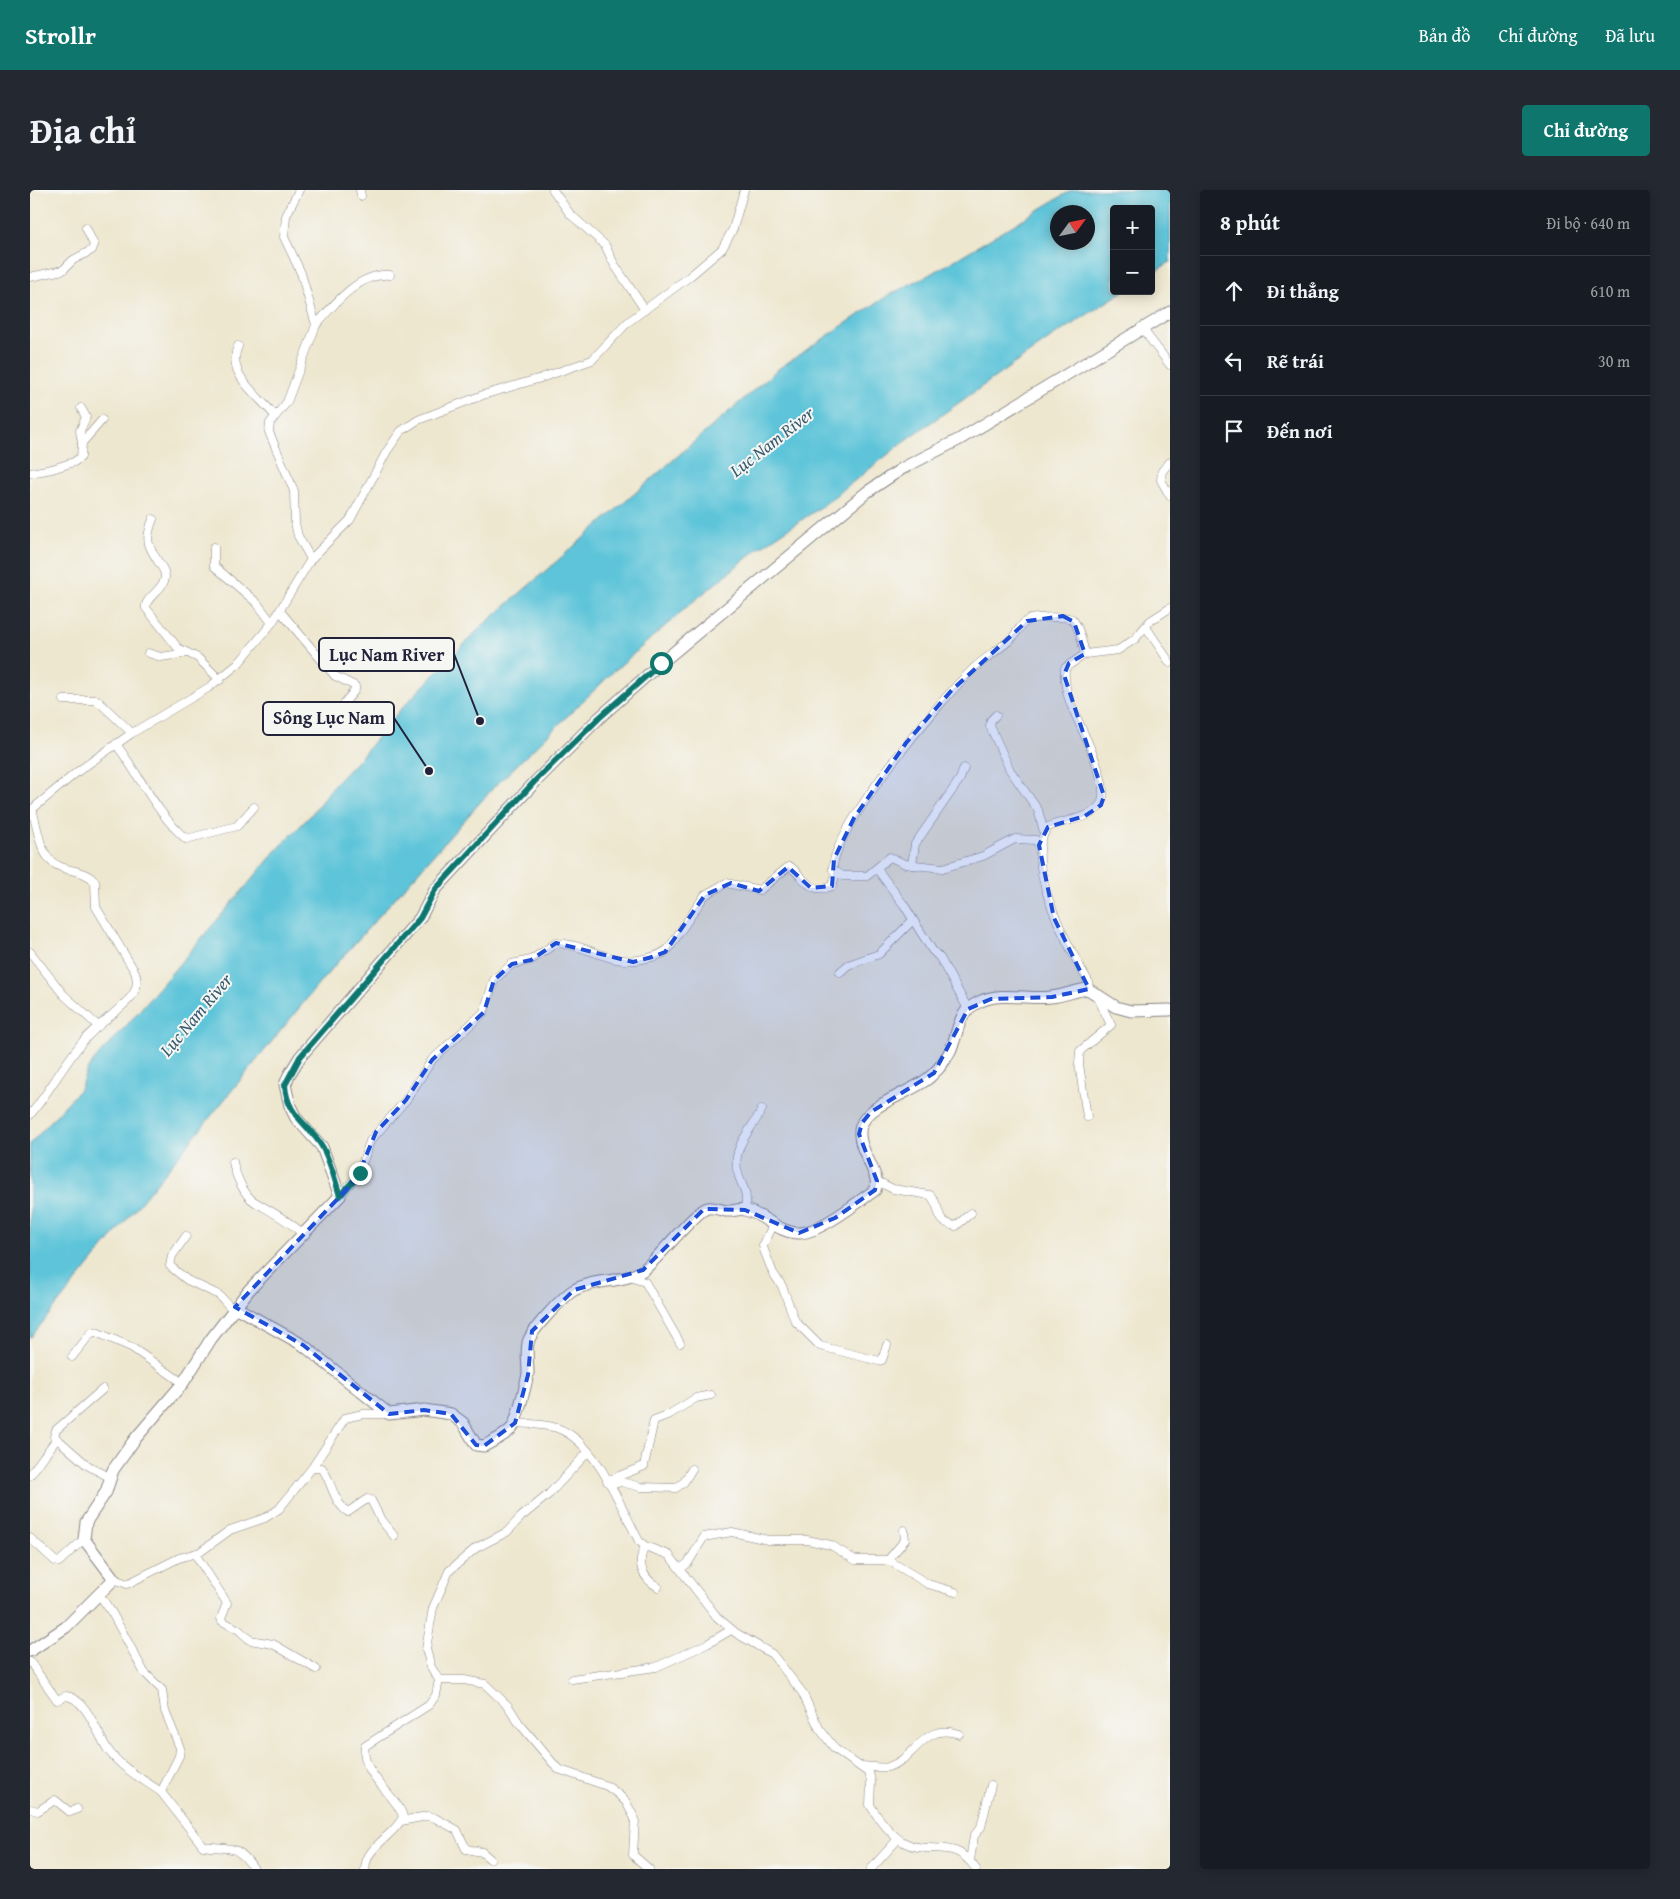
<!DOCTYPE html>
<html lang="vi">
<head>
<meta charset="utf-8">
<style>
	:root { --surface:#171b24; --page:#242831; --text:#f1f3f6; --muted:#9ea1a6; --line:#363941; --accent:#0f766e }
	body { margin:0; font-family:"Gentium Book Plus",serif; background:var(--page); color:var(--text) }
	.controls { position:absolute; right:15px; top:15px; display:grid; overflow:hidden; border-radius:5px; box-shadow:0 2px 12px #0003 }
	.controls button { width:45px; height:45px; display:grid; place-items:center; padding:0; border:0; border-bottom:1px solid var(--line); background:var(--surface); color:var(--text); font:25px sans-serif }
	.compass { position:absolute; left:1020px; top:15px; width:45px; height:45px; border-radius:50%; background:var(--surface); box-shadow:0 2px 12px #0003; rotate:57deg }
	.stop { position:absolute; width:15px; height:15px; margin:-11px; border:4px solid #0f766e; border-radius:50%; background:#fff }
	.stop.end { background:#0f766e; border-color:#fff; box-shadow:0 1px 5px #0008 }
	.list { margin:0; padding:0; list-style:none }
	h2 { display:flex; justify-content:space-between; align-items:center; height:65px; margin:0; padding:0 20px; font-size:21px }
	h2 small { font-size:16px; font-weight:400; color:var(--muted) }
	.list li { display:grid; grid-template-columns:32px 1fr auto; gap:15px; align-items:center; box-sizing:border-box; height:70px; padding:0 20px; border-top:1px solid var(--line) }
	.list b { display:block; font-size:19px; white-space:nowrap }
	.list em { font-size:16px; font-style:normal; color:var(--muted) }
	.icon { flex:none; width:28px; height:28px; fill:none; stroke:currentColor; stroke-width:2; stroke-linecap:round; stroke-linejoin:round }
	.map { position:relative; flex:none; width:1140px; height:1679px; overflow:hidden; border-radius:5px }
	header { display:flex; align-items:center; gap:30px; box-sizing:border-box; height:70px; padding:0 25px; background:var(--accent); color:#fff }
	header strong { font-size:24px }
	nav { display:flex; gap:28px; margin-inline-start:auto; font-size:18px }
	.intro { display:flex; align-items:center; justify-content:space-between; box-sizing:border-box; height:120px; padding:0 30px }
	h1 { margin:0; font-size:35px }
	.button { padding:12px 22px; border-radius:5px; background:var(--accent); color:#fff; font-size:18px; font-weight:700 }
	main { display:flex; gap:30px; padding:0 30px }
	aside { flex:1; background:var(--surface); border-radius:5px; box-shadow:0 2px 12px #0003 }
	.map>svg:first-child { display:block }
</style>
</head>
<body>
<header>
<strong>Strollr</strong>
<nav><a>Bản đồ</a><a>Chỉ đường</a><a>Đã lưu</a></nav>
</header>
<div class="intro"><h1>Địa chỉ</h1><a class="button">Chỉ đường</a></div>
<main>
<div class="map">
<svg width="1140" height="1679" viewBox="0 0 1140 1679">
	<rect width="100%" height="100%" fill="#f6f6f2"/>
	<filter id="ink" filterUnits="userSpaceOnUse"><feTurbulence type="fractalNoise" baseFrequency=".02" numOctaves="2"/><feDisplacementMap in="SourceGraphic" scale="10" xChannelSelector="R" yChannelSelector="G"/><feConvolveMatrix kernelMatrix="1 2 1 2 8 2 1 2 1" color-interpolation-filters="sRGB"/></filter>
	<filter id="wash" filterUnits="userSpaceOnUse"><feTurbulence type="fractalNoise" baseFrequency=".0096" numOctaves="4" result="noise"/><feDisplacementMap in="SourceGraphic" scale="20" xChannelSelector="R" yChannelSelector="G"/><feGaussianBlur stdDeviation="1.12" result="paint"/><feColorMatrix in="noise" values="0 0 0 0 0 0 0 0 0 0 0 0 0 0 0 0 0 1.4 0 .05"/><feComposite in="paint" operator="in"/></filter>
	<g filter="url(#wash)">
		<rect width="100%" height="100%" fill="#eee7cf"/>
		<path fill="#5dc4d9" stroke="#40738a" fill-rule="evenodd" d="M1042,0H1140V72L1121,84V19H1084V101H1094L1022,147L879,248L791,317L729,358L658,416L584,481L463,598L292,790L0,1148V954L50,899L57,880L66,868L97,835L247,660L280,626L305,594L330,568L371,519L451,437L748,179L857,106L908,80ZM1028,22H1058V52H1028Z"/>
	</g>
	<g filter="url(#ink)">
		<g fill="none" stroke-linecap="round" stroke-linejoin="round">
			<g stroke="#888485" stroke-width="9">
				<g id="street">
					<path d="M269,0L256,26L254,47L271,83L286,135L257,212L240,233L239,242L264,301L265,333L268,346L281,369"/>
					<path d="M330,0L331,6"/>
					<path d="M523,0L540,24L575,55L584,74L615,120"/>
					<path d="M0,87L33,80L43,70L62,60L64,55L56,38"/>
					<path d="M286,135C304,114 330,82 360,85"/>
					<path d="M1111,137L1140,175"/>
					<path d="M208,156C195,185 230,206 245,226"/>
					<path d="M51,218L56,227L50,241L52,253"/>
					<path d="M1140,272L1132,281L1131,290L1140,306"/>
					<path d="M0,283L22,279L44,272L51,267L52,253L72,230"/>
					<path d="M123,329C114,352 118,356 131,376C133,379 135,382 135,386C135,400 114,407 116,418L148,458L168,468L190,490"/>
					<path d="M184,357V376L227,413L242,433"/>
					<path d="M250,421L305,486L325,496V500L315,512"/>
					<path d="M1116,437L1140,473"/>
					<path d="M118,463L131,467L157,463"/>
					<path d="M34,510H67L102,543"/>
					<path d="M966,525L961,530L960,536L980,580L1008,620L1014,642"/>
					<path d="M86,554C110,586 126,623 156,649L207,636L224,617"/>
					<path d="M0,621L47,582L102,543L178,498L208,474L242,433L281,369L320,330L357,261L371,241L388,230L453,205L511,188L562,170L598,132L659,87L692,59L703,39L714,0"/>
					<path d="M1009,655L1006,650L985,649L953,666L913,678L875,674L860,667L837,686H813L803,680C801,639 912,508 944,478C956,467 972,458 983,447C988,441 990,435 998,430C1003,427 1037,426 1042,429C1049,435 1053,455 1055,464"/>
					<path d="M882,675L885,654L930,589L934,578"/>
					<path d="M847,679L874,715L902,760L910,768L938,819"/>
					<path d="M0,762L33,804L68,836"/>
					<path d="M810,782L818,775L849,764L883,730"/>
					<path d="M1059,799L1058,791C1039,758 991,672 1018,637C1034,629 1058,631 1070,615C1084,597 1047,532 1040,512C1036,501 1034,489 1035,478L1055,464L1088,460L1105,449L1120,431L1140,418"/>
					<path d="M0,925C20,901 34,873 55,849C68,834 87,823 101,807C107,800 108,791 105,782L66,717L65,692C55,678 32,683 20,670C9,658 7,635 2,619"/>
					<path d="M1057,927L1049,874L1050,861L1081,835L1067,806"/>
					<path d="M203,972C205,984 214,1006 225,1012C242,1022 258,1030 273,1044"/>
					<path d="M847,991L863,999L900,1005C914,1020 902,1031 926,1036L941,1023"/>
					<path d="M310,1006L329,983L340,951L376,910L402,870L454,822L464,790L482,774L501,770L526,753C560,754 581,778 618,768C626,766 634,764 639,758L675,705L696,693L730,700L758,677H761C775,689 781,705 802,696L806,683"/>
					<path d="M715,1020C719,998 710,997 707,979C703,954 723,939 732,919"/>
					<path d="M743,1035L733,1056L734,1060L743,1083L752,1096L765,1131L790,1156L849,1171L852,1170L857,1155"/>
					<path d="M156,1046L142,1066L140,1076L157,1090L189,1105L203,1120"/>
					<path d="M599,1087L615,1092L650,1153"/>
					<path d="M42,1167L61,1143L66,1142L101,1157L153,1193"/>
					<path d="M73,1199L26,1240L24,1246L57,1275L81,1288"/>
					<path d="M485,1233C499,1234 513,1234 527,1238C567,1252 590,1316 609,1351L615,1356L639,1365L687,1427L706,1443L742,1464L772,1502L789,1538L805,1559L839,1583L841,1591L840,1615C847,1627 861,1645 873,1652C901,1667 923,1645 946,1679"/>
					<path d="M558,1262L519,1304L491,1327L477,1342L446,1358L419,1381L403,1418L396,1459L401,1477L409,1490H434L455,1494L478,1516L489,1533L528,1579L577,1596L588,1604L596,1612L605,1629L603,1665L619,1679"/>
					<path d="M282,1278H292C302,1292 303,1312 318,1322L337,1309L341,1310L351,1330L364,1346"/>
					<path d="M0,1285L26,1250"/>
					<path d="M577,1291L614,1276L624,1230L640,1224L666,1208L681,1205"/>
					<path d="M582,1294L591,1292L611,1297L646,1298L654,1292L662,1279"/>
					<path d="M0,1348L25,1371L29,1372L54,1349"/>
					<path d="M615,1356C606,1373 612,1388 628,1397"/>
					<path d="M165,1364L197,1413L191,1428L192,1431L209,1440L220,1450L243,1454L286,1479"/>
					<path d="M858,1370L875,1350L874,1340"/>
					<path d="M650,1379L658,1373L674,1347L702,1342L738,1350H777L801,1355L825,1370H858L898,1394L925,1402"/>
					<path d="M84,1389L97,1394L149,1368L170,1362L200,1340L235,1328L249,1319L282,1278L315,1228L333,1224H359"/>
					<path d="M69,1404L82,1423L114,1482L132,1500L135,1521L150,1558L149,1566L131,1602L173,1656C199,1660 206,1652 224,1679"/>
					<path d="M0,1472L27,1510L36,1506C57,1508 68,1546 78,1560C91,1578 114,1590 131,1602"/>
					<path d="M542,1489L626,1477L677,1454L701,1440"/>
					<path d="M831,1576C839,1576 851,1579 858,1577C889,1567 892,1532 929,1544"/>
					<path d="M0,1619L8,1621L25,1610L40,1622L47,1619"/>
					<path d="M371,1631L397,1626L405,1628L427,1640L436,1659L452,1662L460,1669"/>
					<path d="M940,1670L944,1646L951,1637L961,1595"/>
					<path d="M335,1679C336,1656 363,1647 373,1627C368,1606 329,1583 335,1556L399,1515L406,1505L409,1490"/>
					<path d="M841,1679L868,1649"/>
				</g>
			</g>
			<g stroke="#888485" stroke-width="13">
				<g id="secondary">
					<path d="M205,1117L273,1155L359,1224L394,1220L421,1224L433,1233L446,1255L454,1256C463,1251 475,1246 482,1238C486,1233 497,1191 498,1183C498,1173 496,1163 498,1153C500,1141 533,1107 544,1100C565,1088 593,1094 613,1080C628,1070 665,1020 678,1018C684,1017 690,1020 696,1021C702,1022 709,1018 715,1020C734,1024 749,1044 770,1043C790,1042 828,1012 845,1000C853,984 824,958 831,936C838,913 883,903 901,886C911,877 920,864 924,851C930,833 930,821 949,812C971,801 999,810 1021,807C1034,806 1046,800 1058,799L1086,817L1101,821L1140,820"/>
					<path d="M0,1461L36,1437L84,1389L54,1349L56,1332L76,1302L83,1280L105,1249L153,1193L181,1149L219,1100L310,1006L292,957L266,928L260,916L255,895L259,885L270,867L390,728L405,700L506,591L569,528L631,473L837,302L873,278L930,249L1140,122"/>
				</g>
			</g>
			<use href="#street" stroke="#fff" stroke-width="8"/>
			<use href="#secondary" stroke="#fff" stroke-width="11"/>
		</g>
	</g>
	<g fill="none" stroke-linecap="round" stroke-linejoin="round" filter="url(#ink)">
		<path stroke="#0f766e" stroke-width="6" d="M330,983L310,1006C305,990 301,973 293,958C279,933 257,927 255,895L270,867L390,728L405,700L506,590L569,528L631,473"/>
	</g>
	<path fill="#1d4ed8" fill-opacity="0.2" stroke="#1d4ed8" stroke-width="4" stroke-dasharray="10 6" stroke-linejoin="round" d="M1033,426L1044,432L1055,464L1039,473L1034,485L1074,606L1071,615L1055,626L1018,637L1009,655L1024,728L1059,799L1022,807L961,809L938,819L904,883L841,922L832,933L829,944L847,991L845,1000L805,1028L769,1043L715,1020L674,1019L613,1080L544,1100L502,1141L498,1185L485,1233L454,1256L446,1255L421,1224L394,1220L359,1224L273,1155L205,1117L315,1001L329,983L346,942L376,910L402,870L454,822L464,790L482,774L501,770L526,753L603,772L622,767L635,762L675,705L701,693L729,701L758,677L781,698L802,696L804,669L824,628L876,553L921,501L997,431Z"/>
	<g text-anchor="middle" stroke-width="4" stroke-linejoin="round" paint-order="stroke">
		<g font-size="18" font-style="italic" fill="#375b72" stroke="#f6f6f2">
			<text transform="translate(742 252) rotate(-38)" y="6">Lục Nam River</text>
			<text transform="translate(166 825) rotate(-50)" y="6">Lục Nam River</text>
		</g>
	</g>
	<path fill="none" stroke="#22223b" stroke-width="2" d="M450 531L424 464M399 581L364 528"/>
	<g fill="#22223b" stroke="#f6f6f2" stroke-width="2">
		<circle cx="450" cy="531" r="5"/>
		<circle cx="399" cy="581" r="5"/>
	</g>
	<g fill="#f6f6f2" stroke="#22223b" stroke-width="2">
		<rect x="289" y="448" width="135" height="33" rx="5"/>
		<rect x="233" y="512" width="131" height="33" rx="5"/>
	</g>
	<g font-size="18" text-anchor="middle" font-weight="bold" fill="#22223b">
		<text x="357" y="471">Lục Nam River</text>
		<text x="299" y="534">Sông Lục Nam</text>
	</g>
</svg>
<div class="controls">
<button>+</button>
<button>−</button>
</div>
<svg class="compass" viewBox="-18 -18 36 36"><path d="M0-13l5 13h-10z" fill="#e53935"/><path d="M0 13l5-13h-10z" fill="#9ea1a6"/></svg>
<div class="stop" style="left:631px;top:473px"></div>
<div class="stop end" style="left:330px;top:983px"></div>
</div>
<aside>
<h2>8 phút<small>Đi bộ · 640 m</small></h2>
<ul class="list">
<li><svg class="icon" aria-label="ahead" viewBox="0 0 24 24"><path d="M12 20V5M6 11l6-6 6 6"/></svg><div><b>Đi thẳng</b></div><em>610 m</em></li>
<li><svg class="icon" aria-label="left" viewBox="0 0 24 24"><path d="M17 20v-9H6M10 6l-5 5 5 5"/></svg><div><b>Rẽ trái</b></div><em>30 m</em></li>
<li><svg class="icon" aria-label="arrive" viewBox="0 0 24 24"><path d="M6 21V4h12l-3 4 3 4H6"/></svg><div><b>Đến nơi</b></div></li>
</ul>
</aside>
</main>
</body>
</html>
